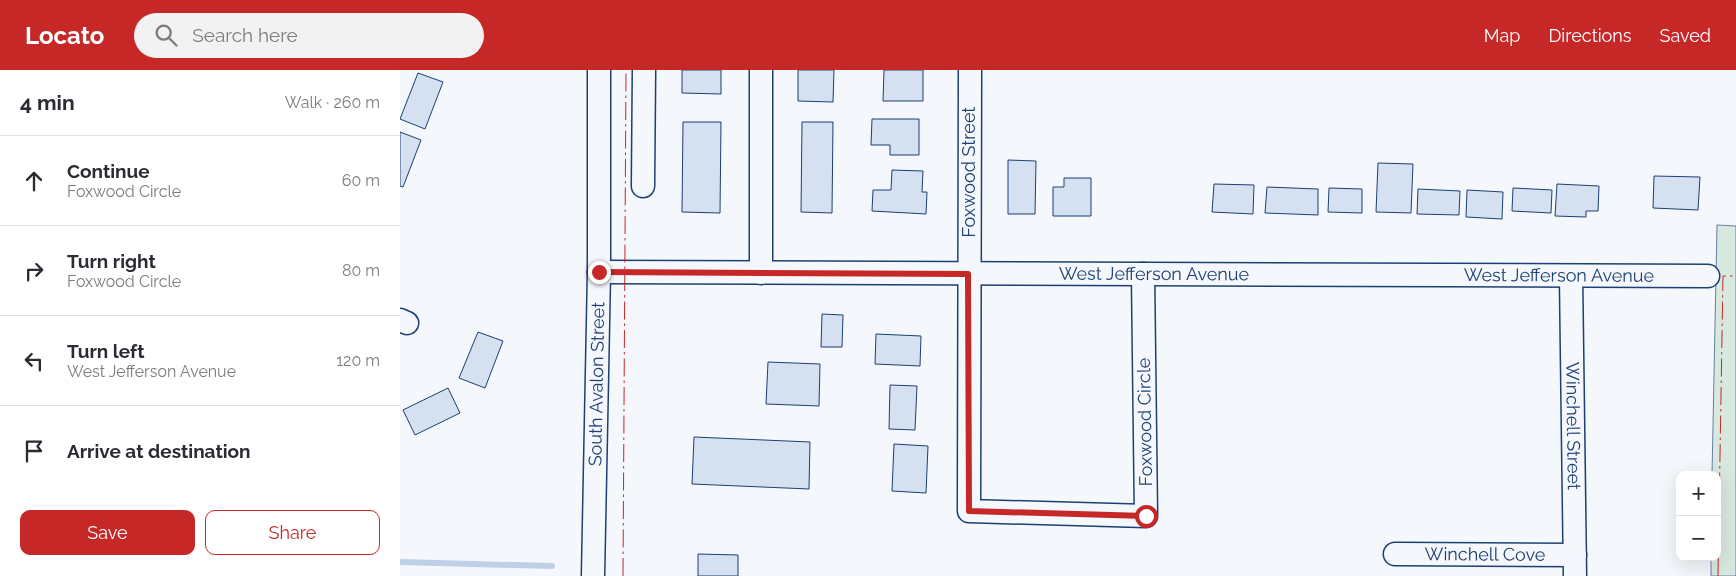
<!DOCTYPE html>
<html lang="en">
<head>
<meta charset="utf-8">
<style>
	:root { --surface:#fff; --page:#f2f2f3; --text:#2b2b33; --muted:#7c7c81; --line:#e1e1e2; --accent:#c62828 }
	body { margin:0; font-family:Raleway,sans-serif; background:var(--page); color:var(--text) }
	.controls { position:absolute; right:15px; bottom:15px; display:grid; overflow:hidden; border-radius:10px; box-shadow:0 5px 20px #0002 }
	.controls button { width:45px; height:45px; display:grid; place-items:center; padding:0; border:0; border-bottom:1px solid var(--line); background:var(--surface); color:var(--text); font:25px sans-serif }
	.stop { position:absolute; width:15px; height:15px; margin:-11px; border:4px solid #c62828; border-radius:50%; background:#fff }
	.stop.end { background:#c62828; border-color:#fff; box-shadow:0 1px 5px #0008 }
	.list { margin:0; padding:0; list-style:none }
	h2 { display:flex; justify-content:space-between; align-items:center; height:65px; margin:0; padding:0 20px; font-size:21px }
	h2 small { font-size:16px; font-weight:400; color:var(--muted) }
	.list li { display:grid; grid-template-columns:32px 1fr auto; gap:15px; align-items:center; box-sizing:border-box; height:90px; padding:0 20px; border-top:1px solid var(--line) }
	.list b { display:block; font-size:19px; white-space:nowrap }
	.list p { margin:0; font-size:16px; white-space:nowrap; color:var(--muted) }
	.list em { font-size:16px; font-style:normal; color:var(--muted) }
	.actions { display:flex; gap:10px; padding:15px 20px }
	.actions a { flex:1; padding:11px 0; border:1px solid var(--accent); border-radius:10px; text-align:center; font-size:18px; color:var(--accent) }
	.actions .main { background:var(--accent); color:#fff }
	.icon { flex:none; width:28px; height:28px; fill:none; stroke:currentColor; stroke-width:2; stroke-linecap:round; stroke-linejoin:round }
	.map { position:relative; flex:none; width:1336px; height:506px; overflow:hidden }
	header { display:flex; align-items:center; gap:30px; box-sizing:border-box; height:70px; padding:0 25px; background:var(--accent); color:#fff }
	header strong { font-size:24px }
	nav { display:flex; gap:28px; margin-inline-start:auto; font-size:18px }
	.search { width:350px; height:45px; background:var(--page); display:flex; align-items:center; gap:12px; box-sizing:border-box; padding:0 18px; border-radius:28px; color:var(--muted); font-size:19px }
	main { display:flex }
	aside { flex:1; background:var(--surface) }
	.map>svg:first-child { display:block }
</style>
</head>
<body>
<header>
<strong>Locato</strong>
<div class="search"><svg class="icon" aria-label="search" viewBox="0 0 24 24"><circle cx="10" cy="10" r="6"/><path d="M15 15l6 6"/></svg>Search here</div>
<nav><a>Map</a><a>Directions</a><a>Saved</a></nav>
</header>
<main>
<aside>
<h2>4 min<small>Walk · 260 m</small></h2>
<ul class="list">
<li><svg class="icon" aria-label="ahead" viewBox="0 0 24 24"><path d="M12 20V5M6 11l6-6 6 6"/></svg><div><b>Continue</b><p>Foxwood Circle</p></div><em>60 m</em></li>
<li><svg class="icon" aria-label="right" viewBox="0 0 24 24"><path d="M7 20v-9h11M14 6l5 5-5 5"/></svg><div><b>Turn right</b><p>Foxwood Circle</p></div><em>80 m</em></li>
<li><svg class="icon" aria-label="left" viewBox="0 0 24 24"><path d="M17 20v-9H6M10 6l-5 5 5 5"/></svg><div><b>Turn left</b><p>West Jefferson Avenue</p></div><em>120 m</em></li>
<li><svg class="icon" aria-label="arrive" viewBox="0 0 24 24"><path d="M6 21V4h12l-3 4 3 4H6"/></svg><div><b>Arrive at destination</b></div></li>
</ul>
<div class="actions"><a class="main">Save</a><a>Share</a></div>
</aside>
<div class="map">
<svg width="1336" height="506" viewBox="0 0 1336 506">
	<rect width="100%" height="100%" fill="#f4f7fb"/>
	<path fill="#d7e8df" stroke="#687fa3" d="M1317,155L1336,156V506H1311V487H1317V405H1312Z"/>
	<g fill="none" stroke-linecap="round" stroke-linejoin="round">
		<path stroke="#bed0e5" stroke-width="6" d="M0,492L152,496"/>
	</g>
	<g fill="#d5e0f0" stroke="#1d3f73">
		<path d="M282,0H321V24L282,23Z"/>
		<path d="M398,0H434L433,32L398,31Z"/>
		<path d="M484,0H523V31H483Z"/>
		<path d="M18,3L43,12L25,59L0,49Z"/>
		<path d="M472,49H519V85H490V75H471Z"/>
		<path d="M283,52H321L320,143L282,142Z"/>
		<path d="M402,52H433L432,143L401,142Z"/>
		<path d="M0,62L21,70L3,117L0,116Z"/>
		<path d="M608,90L636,91L635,144H608Z"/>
		<path d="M978,93L1013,94L1011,143L976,142Z"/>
		<path d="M492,100L523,101L522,122H527L526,144L472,141L473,120H491Z"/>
		<path d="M1254,106L1300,107L1298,140L1253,138Z"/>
		<path d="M664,108H691V146H653V117H664Z"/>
		<path d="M814,114L854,115L853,144L812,142Z"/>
		<path d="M1157,114L1199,116L1198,141H1186V147L1155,146Z"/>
		<path d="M867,117L918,119V145L865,143Z"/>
		<path d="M929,118L962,119V143L928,142Z"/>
		<path d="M1113,118L1152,120L1151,143L1112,141Z"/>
		<path d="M1018,119L1060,121L1059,145L1017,144Z"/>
		<path d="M1067,120L1103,122L1102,149L1066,147Z"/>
		<path d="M422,244L443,245L442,277H421Z"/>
		<path d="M78,262L103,271L85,318L59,308Z"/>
		<path d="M476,264L521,266L520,296L475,294Z"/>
		<path d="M368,292L420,294L419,336L366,334Z"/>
		<path d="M490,315L517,316L515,360L489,359Z"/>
		<path d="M48,318L60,343L15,365L3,340Z"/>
		<path d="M294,367L410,372L409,419L292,414Z"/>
		<path d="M494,374L528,376L526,423L492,421Z"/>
		<path d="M298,484L338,485V506H298Z"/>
	</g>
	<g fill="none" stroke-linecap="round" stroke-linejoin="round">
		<g stroke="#1d3f73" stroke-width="25">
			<g id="minor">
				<path d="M570,0L569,441L746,446L743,204"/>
				<path d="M243,116L244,0"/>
				<path id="s1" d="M199,202L1308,206"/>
				<path d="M361,203V0"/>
				<path id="s2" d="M1171,206L1175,506"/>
				<path d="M0,250L7,253"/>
				<path id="s3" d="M995,484L1175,485"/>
				<path id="s4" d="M193,506L199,202V0"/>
			</g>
		</g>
		<use href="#minor" stroke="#f4f7fb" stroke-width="22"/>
		<g stroke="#c62828" stroke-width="1" stroke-dasharray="18 4 2.5 4" stroke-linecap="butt">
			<path d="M223,506L226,0"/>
			<path d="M1318,506L1323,206H1336"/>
		</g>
	</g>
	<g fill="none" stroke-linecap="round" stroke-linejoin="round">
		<path stroke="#c62828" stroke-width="6" d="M199,202L568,204L569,441L746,446"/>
	</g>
	<g text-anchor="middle" stroke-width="4" stroke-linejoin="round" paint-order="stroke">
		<g font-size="18" fill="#1d3f73" stroke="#f4f7fb">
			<text transform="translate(569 102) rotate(-90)" y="6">Foxwood Street</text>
			<text dy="6" stroke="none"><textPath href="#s1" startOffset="555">West Jefferson Avenue</textPath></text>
			<text dy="6" stroke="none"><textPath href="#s1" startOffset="960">West Jefferson Avenue</textPath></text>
			<text dy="6" stroke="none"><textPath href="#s4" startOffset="192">South Avalon Street</textPath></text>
			<text transform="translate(745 352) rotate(-91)" y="6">Foxwood Circle</text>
			<text dy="6" stroke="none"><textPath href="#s2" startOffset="150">Winchell Street</textPath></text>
			<text dy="6" stroke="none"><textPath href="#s3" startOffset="90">Winchell Cove</textPath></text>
		</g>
	</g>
</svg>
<div class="controls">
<button>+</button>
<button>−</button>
</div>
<div class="stop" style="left:746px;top:446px"></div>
<div class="stop end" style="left:199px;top:202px"></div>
</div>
</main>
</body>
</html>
